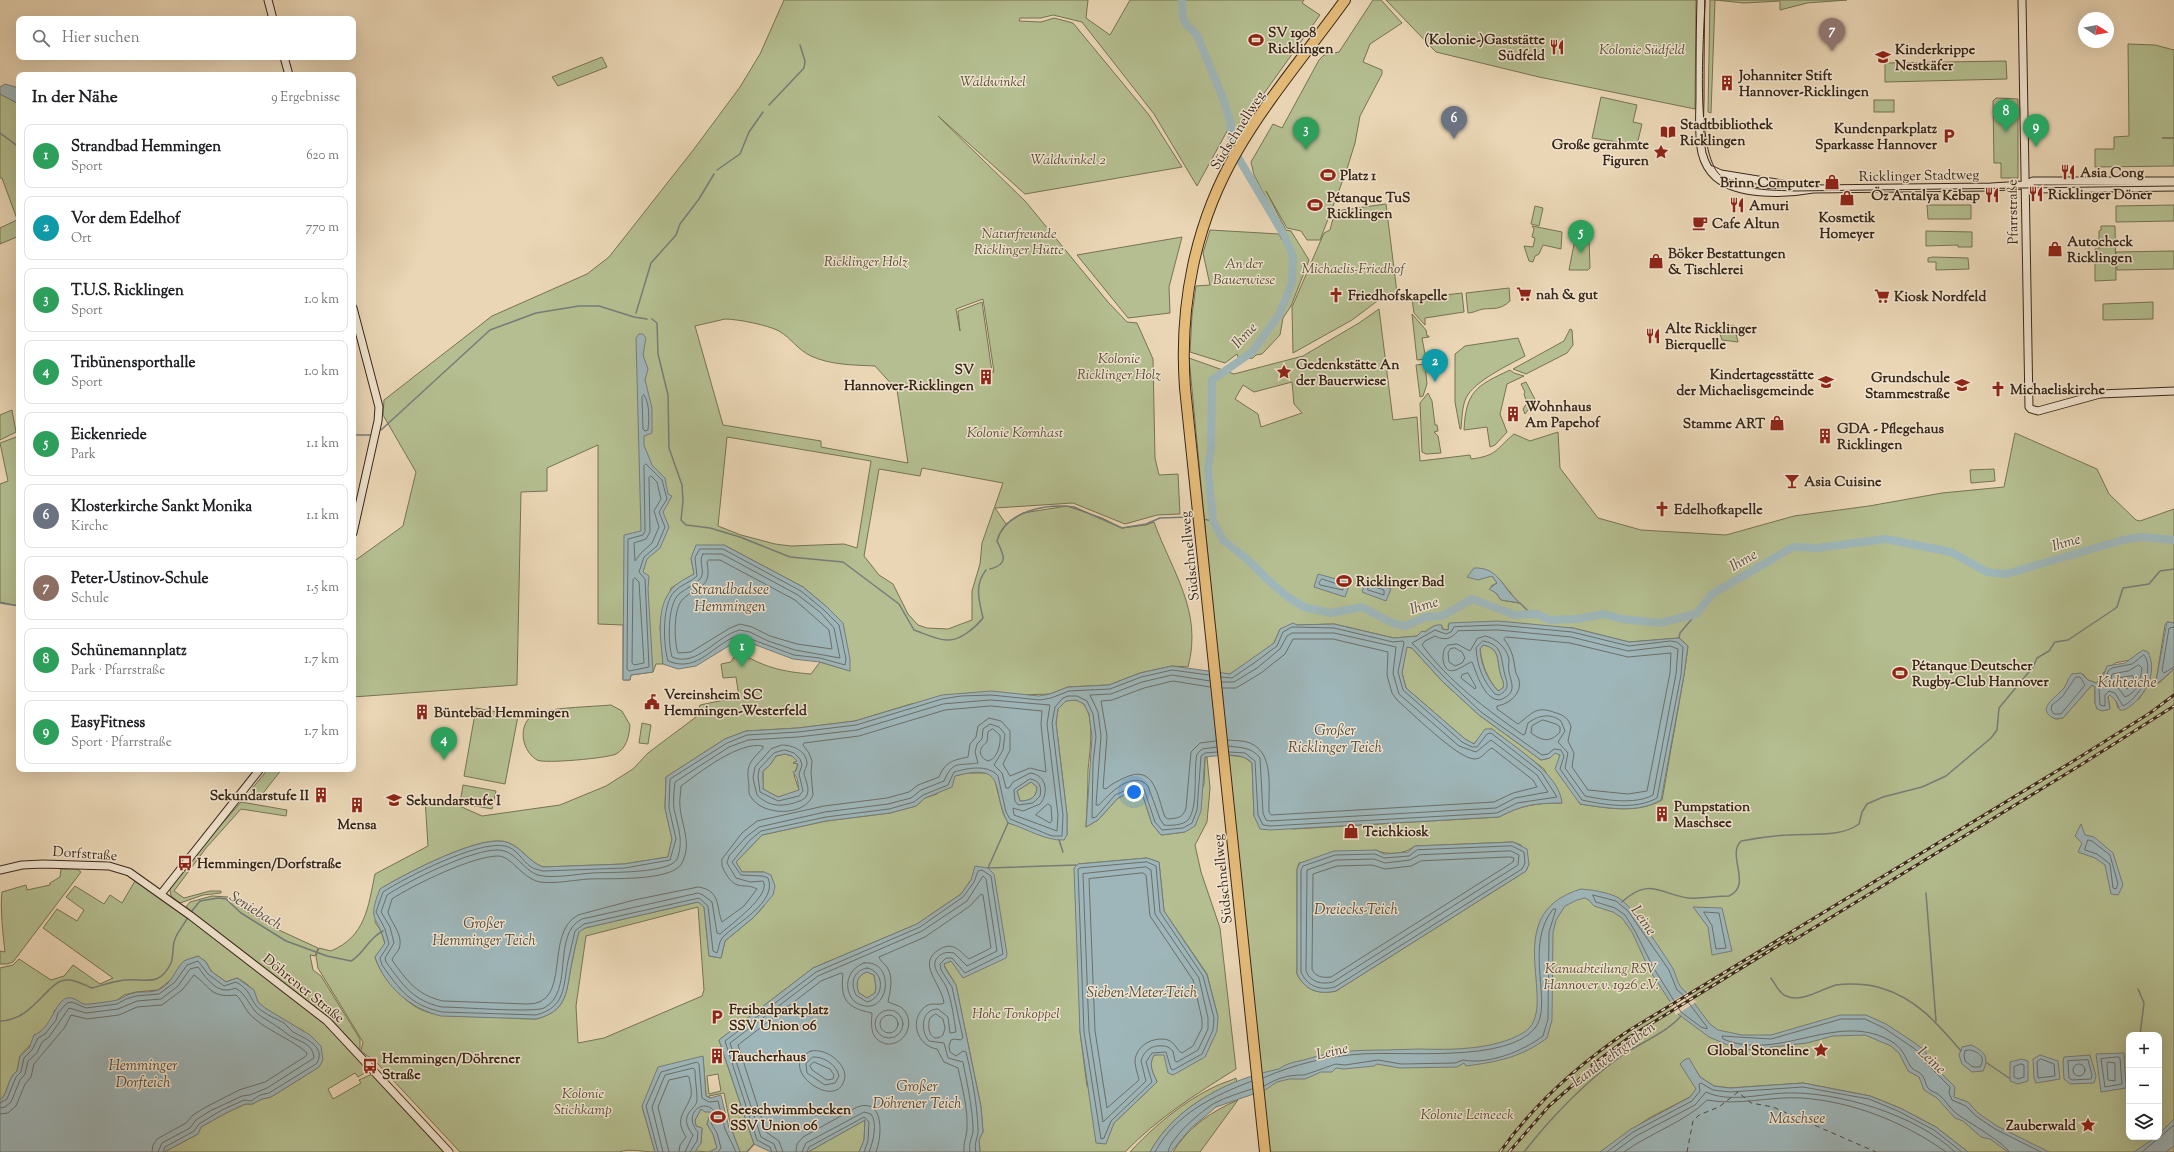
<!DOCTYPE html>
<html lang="de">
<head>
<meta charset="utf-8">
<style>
	:root { --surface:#fff; --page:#f2f2f2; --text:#202124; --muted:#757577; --line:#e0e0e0; --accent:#d93025 }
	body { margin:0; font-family:"Sorts Mill Goudy",serif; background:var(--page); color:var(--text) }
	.controls { position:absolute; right:12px; bottom:12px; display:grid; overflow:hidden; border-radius:8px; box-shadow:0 4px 16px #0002 }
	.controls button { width:36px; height:36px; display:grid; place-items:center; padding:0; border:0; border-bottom:1px solid var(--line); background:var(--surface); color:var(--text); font:20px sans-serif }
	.compass { position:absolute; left:2078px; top:12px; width:36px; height:36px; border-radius:50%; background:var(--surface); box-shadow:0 4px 16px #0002; rotate:101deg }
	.you { position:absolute; left:1134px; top:792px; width:14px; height:14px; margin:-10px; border:3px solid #fff; border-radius:50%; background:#1a73e8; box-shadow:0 0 0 6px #1a73e833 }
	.badge { display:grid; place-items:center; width:26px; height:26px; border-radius:50%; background:var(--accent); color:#fff; font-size:13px; font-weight:700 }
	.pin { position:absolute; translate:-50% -33px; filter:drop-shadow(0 1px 2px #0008) }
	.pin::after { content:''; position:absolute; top:21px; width:14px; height:12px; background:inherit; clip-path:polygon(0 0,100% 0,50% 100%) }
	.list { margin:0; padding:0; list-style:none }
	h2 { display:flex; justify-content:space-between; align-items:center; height:52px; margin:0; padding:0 16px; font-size:17px }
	h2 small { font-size:13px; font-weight:400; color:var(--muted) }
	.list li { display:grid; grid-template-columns:26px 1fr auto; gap:12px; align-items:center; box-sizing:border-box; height:64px; margin:0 8px 8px; padding:0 8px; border:1px solid var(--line); border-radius:8px }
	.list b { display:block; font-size:15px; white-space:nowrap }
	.list p { margin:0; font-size:13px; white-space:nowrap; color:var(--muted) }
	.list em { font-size:13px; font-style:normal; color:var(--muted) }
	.icon { flex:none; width:22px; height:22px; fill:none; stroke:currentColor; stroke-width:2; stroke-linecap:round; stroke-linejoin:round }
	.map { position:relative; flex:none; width:2174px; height:1152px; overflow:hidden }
	.search { position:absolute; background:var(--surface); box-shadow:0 4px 16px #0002; left:16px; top:16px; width:340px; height:44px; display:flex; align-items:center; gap:10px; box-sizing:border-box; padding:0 14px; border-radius:8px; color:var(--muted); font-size:15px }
	.panel { position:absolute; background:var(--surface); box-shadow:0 4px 16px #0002; left:16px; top:72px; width:340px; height:700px; border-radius:8px }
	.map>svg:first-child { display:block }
</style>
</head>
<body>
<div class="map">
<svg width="2174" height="1152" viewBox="0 0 2174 1152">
	<rect width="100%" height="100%" fill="#ead6b5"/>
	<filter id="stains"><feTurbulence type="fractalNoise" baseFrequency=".005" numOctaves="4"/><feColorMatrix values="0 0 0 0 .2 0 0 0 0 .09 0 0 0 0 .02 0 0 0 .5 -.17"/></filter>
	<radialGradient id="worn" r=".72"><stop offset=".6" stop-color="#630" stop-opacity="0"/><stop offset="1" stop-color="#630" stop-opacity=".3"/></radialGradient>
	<g fill="#b4be90" stroke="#767354" fill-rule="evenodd">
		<path d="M784,0H1088L1086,18L1110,35L1130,0H1304L1302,3L1320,15L1235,134L1231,124L1197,186L1154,114L1082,22L1053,15L1041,18H1020L1019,21L1041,22L1054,18L1073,23L1149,115L1182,167L1025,194L938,116L1026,202L1108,302L1127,322L1137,323L1153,359L1155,458L1159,475L1178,474L1180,514L1157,515L1125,524L1073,503L995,508L1006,524L1023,513L1067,506L1102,518L1122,528L1146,525L1154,522C1172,572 1203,611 1188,667L1172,666L1140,673L1109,685L1068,687L1050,694L1021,695L911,704L855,721L798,728L746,731L725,739L666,777L665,808L672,839L668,857L624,864L543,867C529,862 523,849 509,843C485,831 403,875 380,889L375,922L381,931L385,944L375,957C378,968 384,975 391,983C419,1021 442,1015 484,1017C501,1017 518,1019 536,1019C569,1011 566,990 572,962C574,952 576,942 579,931L585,928L698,902L704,906L709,956L721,958L725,941L754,917L764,906V872H742L736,862L762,835L826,821L890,813L916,806L925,798L937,794L955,776L967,773H988L994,777L1003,813L1008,823L1067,835V815L1056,723L1058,709L1066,701C1101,691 1089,753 1088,771C1088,789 1087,808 1086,827L1098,820L1118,798L1137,789L1141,790L1152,824L1161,835L1185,832L1204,784L1205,757H1207L1210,788L1207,822L1195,845L1201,872L1220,928L1236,1069C1196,1094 1158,1118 1125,1152H980L979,1139L983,1132L981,1107L956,985L945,967L944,964L951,961L971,880L961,894L917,924L813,968L719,1040L754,1144L747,1152H740L731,1128L724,1093L709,1096L710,1098L706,1096L703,1057L642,1106L655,1152C642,1152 631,1148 619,1152H460L377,1063L361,1051L363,1042L318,968L316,956L319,948L331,951C366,936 368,907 375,874L428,846L425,799L455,804L482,816L560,805L606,786L633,769L648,753L696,717L700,705L739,697L736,677L723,678L721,664L731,662L738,651C762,667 783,672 811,674L820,662L850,671L827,607L803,587L724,545L691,558L694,574L671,588L660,627L663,664H656L653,672L631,675L630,680H623V625L598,624V445L547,468V491L521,492L517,685L353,697V562L403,526L416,472L383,415L384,400L492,316L587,274L609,257L694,149L740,87L760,54ZM983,299L994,372H992L982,302L958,311L960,331L956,309ZM725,319C737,319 768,325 779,331C791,338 798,350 811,356C830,365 854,365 875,366L897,390L908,463L821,447V441L723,425L695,326ZM727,437L871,461L857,548L844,544L791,546L775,544L741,535L718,526ZM922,468L1003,483L982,543L980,564L972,591V620L948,629L927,628L918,625L908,614L893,584L879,575L864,556L879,469L920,476ZM1147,858L1159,862L1164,911L1207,974L1218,1017L1166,1062L1164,1054L1154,1055C1148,1066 1153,1072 1157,1082L1114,1123L1087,1086L1080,1032L1078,864ZM698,907L704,990L702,996L604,1038L578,1043L576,1006L586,936ZM718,1074L721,1091L709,1094L707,1076Z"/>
		<path d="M1373,0H1381L1402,23L1370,44L1363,62L1382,70V74L1360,116L1355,143L1346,172L1320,240H1307L1301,231L1287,228L1266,191L1286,230L1291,231L1309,260L1291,306L1283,318L1280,335L1262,354L1256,355L1253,358L1244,359L1260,344L1280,315L1293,283L1294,256L1284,231L1254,175L1251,162L1273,124L1282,128L1319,60L1324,55L1339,52Z"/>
		<path d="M1386,0H1696L1695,109L1539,77L1436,52Z"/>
		<path d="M1710,0H1847L1807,3L1780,10V1L1744,3L1715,0L1711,113L1708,112Z"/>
		<path d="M2128,44L2155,45L2174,50V138H2162H2174V166L2095,167V149H2114V137L2129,136Z"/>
		<path d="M602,57L607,67L558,86L552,77Z"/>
		<path d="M2006,61L2007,79L1885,82V63Z"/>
		<path d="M0,94L19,104V218L17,219L2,178H0Z"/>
		<path d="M1601,97L1637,105L1633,122L1642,124L1637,145L1592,138Z"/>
		<path d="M1996,98L2018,99V178H2001V163H1994L1993,101Z"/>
		<rect x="1874" y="100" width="20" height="12"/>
		<path d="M1386,204L1397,293L1380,299L1352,320L1293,353L1292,307L1324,233L1330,230L1335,211Z"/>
		<path d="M1927,205H1971V219H1928Z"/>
		<path d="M2174,205V221L2116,222V206Z"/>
		<path d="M1535,206L1543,208L1539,226L1531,224Z"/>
		<path d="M19,219V236L0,244V228Z"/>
		<path d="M1532,226L1562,232L1561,249L1543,245L1539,254L1535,256L1533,262L1529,261L1524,246L1533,247L1535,238L1532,237L1534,229Z"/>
		<path d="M2101,226H2115L2116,280L2095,281V249H2099V231L2101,230Z"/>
		<path d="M1210,230L1279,234L1282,240L1280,233L1282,232L1292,257L1291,283L1278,315L1251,351L1239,360L1237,354L1225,363L1190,352L1192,315L1196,286L1210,285L1203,253Z"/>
		<path d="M1926,231L1972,232V247H1958V245L1926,246Z"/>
		<path d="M1576,234L1589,238L1590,268L1588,270H1569Z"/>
		<path d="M1182,237L1169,287L1170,313L1128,318L1077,255Z"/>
		<path d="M2174,251V269L2117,270L2116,252Z"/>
		<path d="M1933,257L1968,258L1969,269L1936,270V262H1928V258Z"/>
		<path d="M1509,288L1510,301C1500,310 1495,308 1483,309C1478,310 1473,313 1468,313L1466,293Z"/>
		<path d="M1462,293L1464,312L1425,318V325L1414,313L1412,299Z"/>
		<path d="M2153,302V319L2103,320V304Z"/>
		<path d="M1379,309L1393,420L1417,417L1420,461L1470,455L1471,459C1497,456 1496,449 1514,434L1530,441L1558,432L1560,468L1598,518L1641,530L1726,535L1794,516L1869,506L1942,493L2004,487L2015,433L2097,469L2109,494L2136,520L2140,521L2174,509V623L2167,622L2165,625L2156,682L2159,683L2174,669V1152H1968L1936,1127L1900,1108L1870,1096L1803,1083L1730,1088L1714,1086L1700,1077L1697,1072L1690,1077L1697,1089L1690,1097L1649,1118L1600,1152H1268L1227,755L1244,757L1252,763L1254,816L1293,829L1499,817C1522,805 1535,803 1562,803L1544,769L1492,729L1485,730L1474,744L1465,739L1406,688L1402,673L1406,647L1412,648L1442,681L1479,715L1541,760L1550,758L1555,753H1558L1580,804C1607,808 1637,814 1662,800L1684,675L1688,646L1679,638L1629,642L1573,628L1448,625L1449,630L1442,629V626H1434L1418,636L1394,638L1334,624L1297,625L1280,629L1274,643L1252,660L1230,674L1219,673L1189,358L1234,374L1303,356L1359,323ZM1292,382L1294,404L1302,413L1261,427L1258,414L1235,399L1243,385L1254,392ZM1492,576L1500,580L1519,603L1501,600L1491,586L1497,583ZM2139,653L2148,685L2139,699L2118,708L2116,701L2110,695L2108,697L2110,707L2108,710L2097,709L2095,703V687L2092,685L2063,718L2056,719L2052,717L2048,705L2065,687L2072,674H2083L2088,680L2096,683L2102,679L2103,673L2115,663L2130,660ZM1513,842L1521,845L1529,864L1526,871L1336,991C1318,995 1305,990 1297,974V869L1299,863L1376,850C1388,856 1405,854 1415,846ZM2129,1035H2159V1137H2129Z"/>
		<path d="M1412,314L1426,330L1427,336H1429V337L1422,338L1426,359L1417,360Z"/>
		<path d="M1734,325L1738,342L1722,340L1718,328Z"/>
		<path d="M1570,329L1572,330L1573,345L1567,353L1526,374L1513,369L1564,341Z"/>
		<path d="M1518,338L1525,356C1509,365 1474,381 1466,398C1462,407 1462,418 1461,429H1460L1455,402V354L1465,346Z"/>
		<path d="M1425,364L1427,384L1423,396L1420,397L1416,365Z"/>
		<path d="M1510,370L1514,373L1524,376L1507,384L1500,414L1507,432L1495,445L1490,447L1487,427L1464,430C1466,391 1476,386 1510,370Z"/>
		<path d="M1526,382L1539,407L1528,410L1525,414L1523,409L1527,403L1524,394L1525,392L1521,384Z"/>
		<path d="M1428,393L1432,401L1435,425H1437L1438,431L1434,432L1438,436L1441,453L1426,454L1422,452L1420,403Z"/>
		<path d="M12,410L16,432L0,440V415Z"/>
		<path d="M19,436V606L0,602V484L8,481L0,443Z"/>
		<path d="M1994,469L1995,481L1971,483L1970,470Z"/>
		<path d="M1483,645C1500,648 1497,660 1500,672C1501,678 1505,682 1503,688L1498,691C1487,678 1482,665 1480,649Z"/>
		<path d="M611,705L622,711L630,725C629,736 627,748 616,754C609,758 544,764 537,760C519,749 517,718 540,712C563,707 588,707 611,705Z"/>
		<path d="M476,708L518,716L505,784L464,776Z"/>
		<path d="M642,723L651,725L648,744L639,743Z"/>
		<path d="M785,754L792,756L797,761L793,763L798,764L794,775L799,790L798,792L778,797L763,789V771L770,765L776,756Z"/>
		<path d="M268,769H282L260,797H253L251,790Z"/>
		<path d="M1031,782L1037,787C1037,798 1029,801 1020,801L1017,791Z"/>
		<path d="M463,785L496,791L492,809L460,803Z"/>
		<path d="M241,802L287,810L286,816L241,809L206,848L174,891L184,898L210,891H221V893L203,895L180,903L171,896L170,889L200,849Z"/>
		<path d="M61,869H77L81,872L13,962L7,964H0V951L5,952C3,936 0,906 2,892L26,885L27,890L50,885V883L60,877Z"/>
		<path d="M135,881L199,925L331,1028L370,1070L358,1077L355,1073L328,1089L333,1099L361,1083L359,1080L372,1074L444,1152H164L198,1134L201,1127L224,1114L245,1104H252L262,1099L271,1097L319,1067L304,1031C297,1029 264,1009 259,1003C256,1000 256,996 254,992C251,986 243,981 237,978L226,982L211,971L206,962L198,956L184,961L172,979L158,990L136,992L124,995L116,1001L85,1005L68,998L54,1011L53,1018L42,1032L20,1056L17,1071C7,1078 9,1093 0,1100V968L13,965L19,959L51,980L64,976L73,965L100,984L113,978L43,928L57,909L77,921L84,910L66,897L75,886L104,904L110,895L122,903Z"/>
		<path d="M212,896L228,897L246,911L281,931L318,948L315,956L310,955L313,970L321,976L360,1039V1050L330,1018L186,907L190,902Z"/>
		<path d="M867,972L874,975L876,987L875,993L867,998L859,993C855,984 857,975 867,972Z"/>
		<path d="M1236,1078L1237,1083C1201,1096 1169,1118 1150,1152H1130C1154,1126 1184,1101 1216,1086C1222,1083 1230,1081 1236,1078Z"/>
		<path d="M1238,1100L1200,1152H1173C1188,1127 1212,1111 1238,1100Z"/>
		<path d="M701,1109L711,1111L707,1124L713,1134L717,1148L709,1152L694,1151L701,1143L702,1128L696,1126L695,1120Z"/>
		<path d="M865,1120L864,1141L859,1152H808Z"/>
	</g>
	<g fill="#9eb6b9" stroke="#767d79" fill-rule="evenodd">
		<path d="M5,84L19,88V104L0,94V87Z"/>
		<path d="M639,334H643L646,338L643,355L648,369L645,380L652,408V433L644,436V445L652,465L665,478L668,494L672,496L663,512L669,527L660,548L647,559L643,572L649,576L648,589L653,672L631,675L630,680H623L624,535L641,531L636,338Z"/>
		<path d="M696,545H724L803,587L827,607L843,623L850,659V671L820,662L793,659L740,639L696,666L678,669L663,664C661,640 655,610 671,590C676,583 687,578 694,574L691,558Z"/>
		<path d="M1474,568C1500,567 1502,589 1520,603L1501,600L1496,593L1489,589L1497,583L1492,576L1478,580L1467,577Z"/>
		<path d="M1318,574L1350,583L1345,597L1314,587Z"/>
		<path d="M1367,579L1391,589L1386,601L1362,592Z"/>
		<path d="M1498,621L1573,628L1629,642L1679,638L1688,646L1684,675L1661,800C1637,814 1607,808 1580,804L1555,769L1560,755L1555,753L1550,758L1541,760L1479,715L1442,681L1412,648L1407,647L1402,673L1406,688L1465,739L1474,744L1485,729H1492C1513,746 1560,774 1562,803C1535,803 1522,805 1499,817L1270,830L1260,829L1254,816L1252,763C1242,751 1218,756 1205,757L1201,811L1195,826L1185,832L1161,835L1152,824L1141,790L1137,789L1118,798L1098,820L1086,827L1092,737L1089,714L1084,704L1076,700L1066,701L1058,709L1056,723L1067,815V835L1064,840C1045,841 1026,828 1008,823C990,790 1009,762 955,776L952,787L925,798L916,806L890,813L826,821L762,835L736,862L742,872H764L771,875L775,886L773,895L754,917L725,941L721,958L709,956L704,907L698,902L585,928L579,932C576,942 574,952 572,962C566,990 569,1011 536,1019L441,1016C411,1009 385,987 375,957L385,943C377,914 367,922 380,889C403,875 485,831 509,843C523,849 529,862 543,867L624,864L668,857L672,839L665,808L666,777L725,739L746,731L798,728L855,721L942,695L991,691L1039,696L1050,694L1068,687L1109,685L1140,673L1172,666L1230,674L1274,643L1280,629L1293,623L1297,625L1334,624L1394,638L1417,636L1422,631L1425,632C1431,628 1434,624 1442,625V629L1448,630L1449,623ZM1483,645C1500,648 1497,660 1500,672C1501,678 1505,682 1503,688L1498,691C1487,679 1481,665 1480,649ZM785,754L792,756L797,761L793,763L798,764L796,771L793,772L797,778L799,790L778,797L763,789C764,782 762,778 763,771L770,765L776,756ZM1031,782L1037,787C1037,798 1029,801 1020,801L1017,791Z"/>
		<path d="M2167,622L2174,623V669L2158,683L2156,681Z"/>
		<path d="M2143,650L2148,652C2157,671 2148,691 2133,704C2129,707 2125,711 2120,710L2116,701L2110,695L2108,697L2110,709L2102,711L2097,709L2095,703V687L2092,685L2063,718L2056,719C2033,710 2057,697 2064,688C2067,684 2068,678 2072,674L2081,673L2088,680L2096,683L2102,679L2107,666L2125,663Z"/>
		<path d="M2081,824L2085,835L2094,837L2113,853L2123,885L2118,895L2111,894L2105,865L2095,858L2078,852L2082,843L2075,836Z"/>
		<path d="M1513,842L1527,849L1529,864L1526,871L1336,991C1318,995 1305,990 1297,974V869L1300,863L1334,851L1376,850L1384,854L1408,852L1415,846Z"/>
		<path d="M1147,858L1159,862L1164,911L1207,975L1218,1017L1217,1031L1205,1057L1173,1075L1168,1073L1164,1055H1154C1148,1066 1153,1072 1157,1082L1114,1123L1106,1144L1096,1143L1080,1032L1074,868L1078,864Z"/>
		<path d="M975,866L988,868L994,874L1007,954L1006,958L963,978L951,961L944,964L945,968L956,985L981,1107L983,1132L979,1140L980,1152H859L864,1140L865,1120L808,1152H771L754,1144L719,1040L813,968L917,924L961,894L971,880ZM867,972L874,975L876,987L875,993L867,998L859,993C855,984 857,975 867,972Z"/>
		<path d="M1581,889C1593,890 1606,892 1617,897C1631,903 1663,953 1672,967C1677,975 1677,986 1685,991L1710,1024L1718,1030L1742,1035H1771L1840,1015H1866L1886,1024L1915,1043L1925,1051L1931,1063L1955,1087L1954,1097L1968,1102L1978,1113L1997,1126L2049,1152H2008L1990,1139L1981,1137L1963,1121L1955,1118L1937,1098L1924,1090L1919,1077L1908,1071L1899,1053L1891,1046L1865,1035L1833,1036L1807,1043L1747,1050L1735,1048L1709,1037L1678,1014L1649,969L1632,932L1622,918L1613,912L1594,906L1589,900L1585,898L1577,900L1565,906L1556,920L1553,933L1552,1020L1547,1038C1522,1057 1497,1062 1466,1066L1464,1063L1457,1067L1400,1068L1377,1064L1374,1066L1344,1069L1336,1068L1332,1072H1321L1305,1079H1289L1277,1082L1265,1090L1216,1107L1190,1129L1171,1152H1150C1175,1106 1229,1079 1279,1069C1288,1062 1298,1062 1307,1059C1333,1051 1358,1050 1385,1050C1396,1050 1408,1049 1419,1049C1451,1050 1494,1050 1523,1033C1564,1009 1494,915 1581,889Z"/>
		<path d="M1693,907L1722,908L1732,951L1712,955L1708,927Z"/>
		<path d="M198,956L206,962L211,971L226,982L237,978L254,990L258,1002L265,1008L310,1035L321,1046L323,1060L319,1067L271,1097L262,1099L252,1104H245L224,1114L201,1127L198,1134L164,1152H0V1100C9,1093 7,1078 17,1071L20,1056L29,1048L34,1035C51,1029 55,1001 67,998C74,996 79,1003 84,1004C87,1005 114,1001 117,1000C123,998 127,994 134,993C141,991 151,993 158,990C172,985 176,967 184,961C187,959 194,958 198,956Z"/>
		<path d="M1971,1045C1984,1051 1990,1057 1983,1071L1972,1072L1962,1064L1959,1055L1962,1047Z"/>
		<path d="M2124,1053L2126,1088L2101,1092L2096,1054Z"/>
		<path d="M2040,1055L2058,1061L2060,1079L2036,1083L2034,1078L2033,1059Z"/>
		<path d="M2090,1055L2096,1076L2094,1083L2070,1084L2064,1079L2063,1062L2064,1057Z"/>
		<path d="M703,1056L706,1096L710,1098L721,1095L729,1128H731L740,1152H709L717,1148L713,1134L707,1124L711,1112H705L701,1109L695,1120L696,1126L702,1128L701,1143L695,1152H655L642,1106L658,1067Z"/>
		<path d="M1689,1058L1700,1077L1714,1086L1730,1088L1803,1083L1870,1096L1900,1108L1936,1127L1968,1152H1600L1631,1129L1690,1097L1696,1089L1680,1064L1684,1060Z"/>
		<path d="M2022,1059L2028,1061V1081L2018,1084L2010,1081V1062Z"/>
		<path d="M2174,1119V1146L2166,1152H2134L2156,1137H2159V1134Z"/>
	</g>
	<path fill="#ead6b5" d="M1688,992L1696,1002L1676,1015L1669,1003Z"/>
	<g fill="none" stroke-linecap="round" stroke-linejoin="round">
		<g stroke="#6c6f69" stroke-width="1">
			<path d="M644,395C650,404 649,419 648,430L645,431L643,429L642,397Z"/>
			<path d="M646,464L662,480L667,499L659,512L665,527L657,546L644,557L639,572L645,579L649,667L629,671L627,669L628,539L643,535L645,531L644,466Z"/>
			<path d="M651,476L657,482L661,499L654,511L659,527L652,543L641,553L635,561L634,543L646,539L650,532L649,478Z"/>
			<path d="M700,549H723L801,591L824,610L839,625L846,659L845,665L820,658L794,655L740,635C714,642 699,674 668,661C663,644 662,605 674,592C680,585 691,582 697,576L695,558Z"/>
			<path d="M703,554H722L798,595L821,613L834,628L840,658L795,650L768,641L750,632L740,630C717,635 697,668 672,657C668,643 667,605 679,594C686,588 695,585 701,578C705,570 698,561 703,554Z"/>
			<path d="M709,560H720L795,600L829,630L832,649L797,644L770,636L752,627L740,624L730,628L691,652L678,653C674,641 673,608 683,599C699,584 712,589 707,562Z"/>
			<path d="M635,578L639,582L644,663L634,665L632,663L633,580Z"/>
			<path d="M1322,579L1343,586V590L1320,585L1319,583Z"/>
			<path d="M1369,585L1384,590V595L1368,590Z"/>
			<path d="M1498,625L1572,632L1629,646L1670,641L1677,642L1683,647L1681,675L1657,798C1636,810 1605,805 1582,800L1560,769L1564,756L1561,750L1554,749L1548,754L1542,755L1481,712L1445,678L1412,643L1435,630L1446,634L1451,632L1454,627Z"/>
			<path d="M2174,627L2169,628L2162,671L2164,673L2174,667"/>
			<path d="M1498,630L1571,637L1628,651L1670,646L1678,649L1676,674L1653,795C1635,805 1605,800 1585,796L1565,768L1568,753L1558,742L1565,731L1561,721C1550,713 1539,715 1528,723L1525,734L1523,735C1486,709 1448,681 1422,645L1425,641L1435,636C1445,641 1451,639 1458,631Z"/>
			<path d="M1485,636C1496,638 1506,647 1509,659C1509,663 1508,667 1509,672C1512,685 1517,693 1500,700C1484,700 1477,674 1472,662C1465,663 1446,683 1443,659C1443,653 1443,649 1448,645L1457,644L1470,651L1477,639Z"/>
			<path d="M1506,637L1570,643L1628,657L1671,653L1670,673L1647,791L1628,794L1588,790L1572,767L1574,753L1568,741L1571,727C1569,719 1564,715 1556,713C1536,705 1533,713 1518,724L1497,709V706C1509,704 1522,694 1519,680C1518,676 1515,673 1515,668C1513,656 1512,650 1504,639Z"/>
			<path d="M1483,641C1502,644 1501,657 1504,671C1506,682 1512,688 1499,695L1495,694C1483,681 1477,666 1476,648Z"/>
			<path d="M1455,648L1462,652L1465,658L1462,663L1455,666L1449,662L1448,653L1450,649Z"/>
			<path d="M2144,655C2156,670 2138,699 2123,706L2115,693L2109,691L2105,695V706L2100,705L2099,687L2106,680L2108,671L2112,668L2132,664Z"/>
			<path d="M2139,665L2142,668C2141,679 2137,693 2125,697L2118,688L2110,685L2112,674L2128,671Z"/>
			<path d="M1468,673L1476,687L1475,689L1461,678L1462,675Z"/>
			<path d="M1209,675L1172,670L1141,677L1110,689L1069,691L1051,698L1040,700L991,695L961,696L942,699L856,725L798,732L747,735L727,743L670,779L669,808L676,839L670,860L625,868L543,871C539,870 534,869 531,867C522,861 517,848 505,846C479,840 406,877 383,892L376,912L385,929L389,944L380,958L382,965C400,990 410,1005 442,1012L536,1015C566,1007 563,987 568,961C570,951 573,941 575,931L584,924L699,898L708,906L713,951L717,953C719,948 719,942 722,938C736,923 778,902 768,878L763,876L741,875L732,862L750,840L761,831L826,817L889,809L914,802L923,795L948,785L954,772C968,768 988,764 998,776L1006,812L1010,819L1052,836H1062L1063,815L1052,723L1055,707L1063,698L1068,696H1077L1087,701L1093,714L1096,737L1093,762L1092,818L1096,817L1115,795L1137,785L1144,789L1155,822L1162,830L1183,828L1192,823L1197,810L1201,756L1205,753L1217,752"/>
			<path d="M2133,676L2134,680L2127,689L2118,681L2119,678Z"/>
			<path d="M1221,677L1232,678L1254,663L1277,646L1283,632L1292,627L1334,628L1393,642L1403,641L1404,643L1398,672L1403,690L1462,742L1472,747H1477L1487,734L1491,733L1541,772L1557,797L1517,803L1497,813L1270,826L1263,825L1258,815L1255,761L1245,753L1229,752"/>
			<path d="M2076,677H2080L2085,685L2061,714H2054L2051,710L2052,705L2062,697Z"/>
			<path d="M1210,681L1172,675L1142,682L1111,694L1090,695L1098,712L1101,736L1096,805H1099C1109,794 1133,769 1148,786L1160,819L1164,825C1170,826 1184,825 1188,820C1199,806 1193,771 1197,754L1202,749L1217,747"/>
			<path d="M1222,682H1234L1257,668L1280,649L1287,636L1292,633H1334L1396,647L1393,673L1399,694L1459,746L1476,752L1491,740L1537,775L1548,792L1515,798L1496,808L1270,821L1266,820L1263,813L1260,758C1252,747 1241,748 1229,746"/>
			<path d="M1210,687L1173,681L1144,688L1112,700L1101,701L1107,736L1103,788L1106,789C1111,784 1118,781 1124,778C1155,763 1157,796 1165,817L1168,819C1178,818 1183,818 1186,808L1191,752L1200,743L1216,741"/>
			<path d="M1222,688H1236L1261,673L1285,654L1293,639H1333L1388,652L1387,675L1392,693L1397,700C1411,712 1457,758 1474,759C1483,759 1485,751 1492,748L1533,780L1537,787L1513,793L1494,802L1271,815L1269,812C1268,790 1275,753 1250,743C1243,740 1235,741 1228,740"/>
			<path d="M991,700L1050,705L1047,724L1058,815L1057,831L1014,815L1013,808L1023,811L1040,804C1049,793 1047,775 1030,773L1013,782L1009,788H1006L1002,773L994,765L1003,750L1005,734L999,727L990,724L983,729L982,739L977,744L975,752L978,763C958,766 953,760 944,781L921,790L911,798L888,804L825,812L759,827L746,837L729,856L727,863L736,878L750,882L763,881C772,895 730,925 720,934L717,933L712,902L703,895L698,893L582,919C551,934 575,992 544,1008C533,1013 460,1007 442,1007C413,1001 403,985 386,962L385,958L394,943L390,927L381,912L387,895C408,881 473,849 498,850C515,850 523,870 538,875C551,879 578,874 592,873C607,872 670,874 677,859C684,842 678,827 674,809C673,801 674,791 675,782L729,747L748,740L798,737L857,730L943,704Z"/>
			<path d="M991,706L1042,711L1041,724L1046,772L1030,768L1010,776L1003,764L1010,750V731L1001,721L989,718L978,726L976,737L970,744L968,757C953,760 945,762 939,777L918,785L909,792L887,798L824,806L757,821L742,833L722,859C721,865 723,869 726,874C737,892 744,882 757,889L744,906L722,922C716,907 721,890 698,887L634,900L578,915C543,934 573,1005 527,1004L443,1001C417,995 407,981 392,960C393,956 397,953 399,949C404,935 391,923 388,912L392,899C413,885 473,856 498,856C512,856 521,878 540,882C555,884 574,880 589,879C608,878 672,882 682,863C692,843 682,827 680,807C679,800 681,792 681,786C700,772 739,741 763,746V748C749,763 746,765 749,785C749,790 748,793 751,797C762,816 805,817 813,795L811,773L812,761L809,753L803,745L804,743L859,736L945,710Z"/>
			<path d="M1543,720L1556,724L1560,727V732C1550,743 1542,741 1531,733L1532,726Z"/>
			<path d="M993,729L1000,735C1001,743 998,759 988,761C977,756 979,748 987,742L988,732Z"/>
			<path d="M782,745C793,745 807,751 807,764C807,767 804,770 804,773C805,780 810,787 807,795C805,800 799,801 794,803C779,807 768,806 757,795L753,778L755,767L771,749Z"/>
			<path d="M785,750L794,753L800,759L802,765L799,774L803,791L799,796L778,801L760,792L758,777L759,769L774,753Z"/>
			<path d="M1030,779C1040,780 1042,788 1040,796L1033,803L1018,805L1015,801L1014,790Z"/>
			<path d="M1048,804L1051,806L1052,821L1050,823L1036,815Z"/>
			<path d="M2088,840L2092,841L2110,855L2118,884L2116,889L2113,888L2110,864L2097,854L2085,850Z"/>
			<path d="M1512,846L1524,852L1525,863L1522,869L1335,987C1320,991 1307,986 1301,972V870L1303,866L1335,855L1375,854L1384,858L1409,856L1417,850Z"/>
			<path d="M1511,851L1519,855L1518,865L1333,982C1322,985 1310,982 1306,971L1307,870L1336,860L1374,859L1385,863L1410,860L1419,855Z"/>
			<path d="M1510,857L1514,858L1513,862L1331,977C1323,978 1315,977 1312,969L1313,874L1337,866L1372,865L1385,869L1411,866L1421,861Z"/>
			<path d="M1147,862L1156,866L1160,912L1203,976L1214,1018L1213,1030L1202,1054L1173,1070L1171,1069L1166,1052L1152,1053L1146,1062L1152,1082L1111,1121L1104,1138L1101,1139L1084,1032L1078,869L1080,868Z"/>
			<path d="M1146,867L1151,870L1155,914L1199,978L1208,1018V1029L1198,1050L1177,1062L1175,1061L1173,1051L1168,1047C1155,1043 1144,1049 1141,1061L1146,1081L1103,1122L1089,1031L1083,874Z"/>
			<path d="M1143,873L1146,875L1150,916L1193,980L1202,1019V1028L1193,1046L1182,1053C1176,1050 1176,1043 1168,1040C1154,1036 1136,1045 1135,1061C1135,1068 1138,1074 1139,1080L1107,1108L1095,1031L1089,879Z"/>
			<path d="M1593,895L1616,901L1628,911L1669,970L1677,990L1682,994L1707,1027V1029L1701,1027L1681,1012L1653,967L1635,931L1625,915L1615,908L1596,902Z"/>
			<path d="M1704,912L1719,913L1726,948L1716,949L1712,926Z"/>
			<path d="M864,963C898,959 889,1023 855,1002C842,989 847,969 864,963Z"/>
			<path d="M867,968C885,971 885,998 867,1002L856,995C850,983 853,971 867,968Z"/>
			<circle cx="889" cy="1024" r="14"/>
			<path d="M936,1014L943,1019L945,1028L943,1035C931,1045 926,1028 930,1018Z"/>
			<circle cx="889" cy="1024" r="9"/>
			<path d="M1970,1050C1979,1052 1986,1057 1980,1067H1973L1965,1061L1964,1055L1965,1051Z"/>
			<path d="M811,1051C825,1048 844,1061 845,1076C840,1116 773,1067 811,1051Z"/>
			<path d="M813,1057C823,1056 837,1065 839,1076L835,1083L825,1085L807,1073L806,1064Z"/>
			<path d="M2118,1057L2120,1058L2122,1084L2105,1087L2101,1059Z"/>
			<path d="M2041,1059L2054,1064L2055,1076L2038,1078L2037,1062Z"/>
			<path d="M2088,1060L2092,1075L2091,1079L2072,1080L2069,1078L2068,1061Z"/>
			<path d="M814,1062L830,1069L834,1075L833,1079L827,1080L812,1070L810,1066Z"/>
			<path d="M2108,1062L2115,1063V1081L2108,1080L2107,1064Z"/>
			<circle cx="2079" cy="1070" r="6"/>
			<path d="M2021,1064L2024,1065V1077L2018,1079L2014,1077V1067Z"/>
			<path d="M1263,1078C1295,1064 1328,1056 1362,1054C1403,1051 1508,1063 1535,1028C1554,1005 1523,947 1553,909H1556L1549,932L1548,1019L1543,1036C1523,1051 1489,1065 1463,1060L1455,1063L1401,1064L1378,1060L1345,1065L1336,1064C1332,1065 1306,1075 1303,1075C1287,1075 1278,1078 1264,1086"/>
			<path d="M0,1103L7,1099L16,1077L21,1072L24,1058L32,1050L38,1038L45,1034L56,1020L58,1013L67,1003L72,1002L86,1008L117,1004L126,999L136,996L159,994L175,982L187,965L198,961L208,974L224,986L236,982C253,991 249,1002 262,1011C269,1016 277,1019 284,1023C287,1026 290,1029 293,1032C304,1038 328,1047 316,1064L269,1093L260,1095L251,1101L244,1100L222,1110L199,1124L194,1131L165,1147L163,1152"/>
			<path d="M0,1108L5,1107L11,1102L20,1080L25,1074L28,1061L37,1053L42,1042L49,1037L69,1008L86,1013L118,1009L137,1001L161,999L178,986L190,969L198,967C207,979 218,996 235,988C248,994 249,1009 262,1017C272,1023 281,1029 290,1036C300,1042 313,1043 314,1058L267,1088L250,1095L242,1096L210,1111L196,1120L190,1128L162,1143L158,1152"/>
			<path d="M0,1114L8,1113L16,1106L25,1084L31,1077L34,1064L65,1027L71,1015L87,1019L119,1015L137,1007L162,1005L182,990L194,975C212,988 210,998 236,995C244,1002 245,1012 255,1019C270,1032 293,1040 307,1053L306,1056L265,1082L239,1090L206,1107L193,1115L186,1123L157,1139L153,1145L152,1152"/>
			<path d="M658,1152L646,1106L661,1072L697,1062L699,1064L702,1098L709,1102L718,1101L725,1129L736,1152"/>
			<path d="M663,1152L652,1107L665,1075L693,1068L695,1070C695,1080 697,1089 697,1099C698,1110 676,1113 693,1135L685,1152"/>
			<path d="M669,1152L658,1107L669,1080L687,1076L689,1077C690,1083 693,1094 690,1099C683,1115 675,1119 686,1137L680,1145L679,1152"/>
			<path d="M690,1152L697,1141L698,1132C682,1115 703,1097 714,1111L711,1123L717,1133L721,1148L718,1152"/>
			<path d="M772,1152L770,1147L757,1140L725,1041L816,972L920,927L963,897L974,882L978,871L982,870L991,876L1003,954L965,973L952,958H946L940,964L941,970L952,987L963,1038L961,1040L954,1039L951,1040L949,1046L950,1052L956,1056L963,1051L966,1052C972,1077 977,1103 978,1128C979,1137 973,1143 976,1152"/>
			<path d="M777,1152L774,1144L761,1137L730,1043L818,976L922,931L967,901L983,876L986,879L997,951L967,966L954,953C948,952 944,952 939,956C927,966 944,979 947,989C952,1002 954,1019 956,1032L950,1033L948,1017L938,1009C921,1009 920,1031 929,1041L944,1043L948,1058L963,1062C967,1083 972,1105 973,1127C974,1136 968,1141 970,1152"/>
			<path d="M783,1152L779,1141L766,1132L738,1045L821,981L841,973L843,974C840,1000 847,1008 872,1013C871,1027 870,1039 886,1044C905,1046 917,1022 902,1008C898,1005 892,1004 888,1002C890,991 894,978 887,967C884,963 880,961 879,957L925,937L970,906L981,894L983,895L991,948L969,959C960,952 954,941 940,949C915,963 942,984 944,1003C939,1006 932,1002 926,1006C908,1019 917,1046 937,1049L944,1062L958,1068C962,1087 968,1108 967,1128C967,1136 963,1142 964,1152"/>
			<path d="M796,1152L797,1144L803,1137L857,1107C885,1097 882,1137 876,1152"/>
			<path d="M802,1152L806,1143L864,1112L871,1114C878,1123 873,1142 869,1152"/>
			<path d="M807,1152L809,1147L864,1117L869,1122L868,1141L864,1152"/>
			<path d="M1155,1152C1175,1114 1213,1096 1252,1081"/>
			<path d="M1168,1152C1170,1138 1202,1110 1215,1103C1226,1097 1240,1093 1252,1089"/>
			<path d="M1607,1152L1633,1132L1692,1101L1700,1091L1699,1084L1701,1083L1713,1090L1730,1092L1803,1087L1869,1099L1898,1111L1934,1130L1962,1152"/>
			<path d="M1614,1152L1636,1136L1695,1105L1706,1092C1729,1103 1760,1094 1785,1093C1837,1091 1917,1115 1955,1152"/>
			<path d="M1624,1152C1650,1133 1687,1121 1707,1100C1739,1106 1770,1096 1802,1098C1854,1102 1904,1122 1946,1152"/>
			<path d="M2009,1152C2008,1145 1965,1120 1957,1114C1950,1109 1945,1099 1938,1094C1935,1092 1930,1091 1928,1088C1925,1084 1925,1077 1921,1074C1918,1071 1914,1071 1911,1067C1905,1058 1904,1050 1894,1043C1840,1008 1780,1063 1723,1039L1722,1036L1771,1039L1841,1019H1865L1884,1028L1912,1047L1921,1054L1928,1065L1950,1087L1949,1093L1952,1100L1966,1106L1976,1116L1995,1129L2041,1152"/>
			<path d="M2142,1152L2174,1125"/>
		</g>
		<g stroke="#767d79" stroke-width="1.5">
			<path d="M769,105L804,68L805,61L800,45"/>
			<path d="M0,133L19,147"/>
			<path d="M717,170L740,154L749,132L763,112"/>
			<path d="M636,313L651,263L676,235L680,224L699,199L714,174"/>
			<path d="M652,319L657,323L658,354L668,395L669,448L682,485L683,501L681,520L686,525L710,528L740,537L790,557L843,562L899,604L914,630C923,633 937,640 947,640C960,641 976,627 983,618C979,600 974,585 986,570"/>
			<path d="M381,430L490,330L536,313L579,306H599L634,317L647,319"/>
			<path d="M353,435H372"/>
			<path d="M1202,519L1213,521"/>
			<path d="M990,569C1010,564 1003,554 997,541C1005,511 1047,503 1074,507L1122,528L1146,524L1160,518L1188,517"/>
			<path d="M0,603L19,606"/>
			<path d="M1520,603L1530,613"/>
			<path d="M1679,638L1680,633L1696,614"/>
			<path d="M1008,823L988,868L1076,865"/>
			<path d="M1059,840L1063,852"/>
			<path d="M1926,893L1936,1021"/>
			<path d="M1622,902C1650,876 1661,895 1689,898C1702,899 1716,896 1729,896C1753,885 1726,856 1741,841C1757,838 1772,836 1788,835C1810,833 1840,838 1859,824L1862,812L1867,804L1883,797L1922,787L1946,776L1991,738L1997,730L1999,708L2033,667L2037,658L2049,651L2055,642L2068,640L2113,610L2117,607L2123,588L2149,584L2160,571L2174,569"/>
			<path d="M191,912L200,901L218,898L226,899L241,913L286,941L327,956L351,961C364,954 368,938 383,931"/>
			<path d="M1771,978C1775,984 1779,993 1786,996C1802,1003 1821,989 1836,985C1848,983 1869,984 1881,988C1916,998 1938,1024 1961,1051"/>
			<path d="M2138,989L2144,1003L2140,1035"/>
			<path d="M0,1021C34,1020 47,981 66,980C75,979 84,985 92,988C103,985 114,981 125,980C145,978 159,988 171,963C174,955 172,946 175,939C178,931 184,925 188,917"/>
			<path d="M1987,1063L2009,1078"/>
			<path d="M747,1152L754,1144"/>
			<path d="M1524,1152C1553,1115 1583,1084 1621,1056C1640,1043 1666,1033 1681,1016"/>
		</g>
		<path stroke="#9eb6b9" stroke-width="8" d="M1182,0L1183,18L1186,24L1197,35L1224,101L1230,121L1232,141L1239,159L1284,235L1293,256L1292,283L1279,315L1252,352L1212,380L1211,449L1208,469L1213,521L1223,540L1248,560L1270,582L1288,597L1304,607L1331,613L1362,607L1392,623L1405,626L1426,617L1442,616L1472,599L1515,615L1537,614L1549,620L1577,619L1604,614L1622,619L1660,623L1696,614L1712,594L1793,547L1817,548L1886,539L1951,552L1987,572L2006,574L2123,540L2140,537L2174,540"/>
		<path stroke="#524c41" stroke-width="1" stroke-dasharray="5 4" stroke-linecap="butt" d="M1687,1152L1693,1121L1699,1115L1719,1107L1738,1092L1751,1103L1773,1107L1876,1152"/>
		<g stroke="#392819" stroke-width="9">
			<g id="secondary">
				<path d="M268,0L273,19"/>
				<path d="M1701,0C1700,32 1700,63 1700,95C1700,114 1698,135 1702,153C1704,161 1709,171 1716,177C1739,196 1785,194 1813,189L1991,187L2025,185L2033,181H2174"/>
				<path d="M2022,0L2029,407L2031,409L2038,411L2100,394L2174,391"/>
				<path d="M284,57L289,75"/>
				<path d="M1712,170L1721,174L1807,188"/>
				<path d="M2025,185L2033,189L2174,187"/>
				<path d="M353,308L379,407L378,421L353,533"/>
				<path d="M0,870L22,865L43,864L109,866L129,872L191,916L327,1021L449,1152"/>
				<path d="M161,894L260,769"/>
			</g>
		</g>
		<g stroke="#392819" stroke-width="12">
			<path id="highway" d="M1265,1152L1185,388C1179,306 1195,224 1236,153C1267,99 1309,50 1345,0"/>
		</g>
		<use href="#secondary" stroke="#f1e4cf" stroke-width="7"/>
		<use href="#highway" stroke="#e5bb7a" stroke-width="10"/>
		<path stroke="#392819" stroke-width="1" d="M1705,0C1704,36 1694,154 1721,176C1740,191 1773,190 1795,191L2174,186"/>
		<g stroke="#392819" stroke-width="3">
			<g id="rail">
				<path d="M1789,943L2079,766L2174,706"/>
				<path d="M1592,1065L1631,1036L1792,937"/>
				<path d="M1500,1152C1534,1104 1579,1064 1628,1031L2075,760L2150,713L2174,695"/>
				<path d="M1509,1152L1549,1106L1598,1063"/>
			</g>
		</g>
		<use href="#rail" stroke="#f1e4cf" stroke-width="1.5" stroke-dasharray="4.5" stroke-linecap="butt"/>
	</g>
	<defs>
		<g id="stadium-bare" transform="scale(1.2)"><path d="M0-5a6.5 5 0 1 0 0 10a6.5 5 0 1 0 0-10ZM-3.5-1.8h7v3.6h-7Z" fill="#8f2418" stroke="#f1e4cf" stroke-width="2.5" paint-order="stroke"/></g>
		<g id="restaurant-bare" transform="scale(1.2)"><path d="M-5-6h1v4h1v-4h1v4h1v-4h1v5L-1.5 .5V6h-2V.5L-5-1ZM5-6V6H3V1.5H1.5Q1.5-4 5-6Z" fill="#8f2418" stroke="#f1e4cf" stroke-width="2.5" paint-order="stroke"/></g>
		<g id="school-bare" transform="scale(1.2)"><path d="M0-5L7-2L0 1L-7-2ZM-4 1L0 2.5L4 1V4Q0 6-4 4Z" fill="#8f2418" stroke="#f1e4cf" stroke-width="2.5" paint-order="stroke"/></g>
		<g id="building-bare" transform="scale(1.2)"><path d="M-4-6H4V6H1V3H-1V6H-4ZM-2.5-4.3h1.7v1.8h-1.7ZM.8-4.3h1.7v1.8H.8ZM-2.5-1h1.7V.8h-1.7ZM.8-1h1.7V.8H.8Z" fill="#8f2418" stroke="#f1e4cf" stroke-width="2.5" paint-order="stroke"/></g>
		<g id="library-bare" transform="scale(1.2)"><path d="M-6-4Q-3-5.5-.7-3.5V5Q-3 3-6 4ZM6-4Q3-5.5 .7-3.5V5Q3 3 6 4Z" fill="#8f2418" stroke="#f1e4cf" stroke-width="2.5" paint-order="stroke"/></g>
		<g id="parking-bare" transform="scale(1.2)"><path d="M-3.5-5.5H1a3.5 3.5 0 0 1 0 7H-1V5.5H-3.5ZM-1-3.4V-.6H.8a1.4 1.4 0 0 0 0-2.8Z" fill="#8f2418" stroke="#f1e4cf" stroke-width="2.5" paint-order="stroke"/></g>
		<g id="sight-bare" transform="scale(1.2)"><path d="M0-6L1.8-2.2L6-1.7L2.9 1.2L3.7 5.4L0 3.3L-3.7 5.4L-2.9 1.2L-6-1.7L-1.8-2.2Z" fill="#8f2418" stroke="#f1e4cf" stroke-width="2.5" paint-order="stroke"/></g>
		<g id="shop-bare" transform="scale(1.2)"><path d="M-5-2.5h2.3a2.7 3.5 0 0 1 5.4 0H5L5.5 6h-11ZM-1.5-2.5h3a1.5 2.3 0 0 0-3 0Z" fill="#8f2418" stroke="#f1e4cf" stroke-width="2.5" paint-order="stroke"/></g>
		<g id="cafe-bare" transform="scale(1.2)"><path d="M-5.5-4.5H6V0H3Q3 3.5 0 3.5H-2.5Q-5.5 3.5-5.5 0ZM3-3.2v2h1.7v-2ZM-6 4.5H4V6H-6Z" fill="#8f2418" stroke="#f1e4cf" stroke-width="2.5" paint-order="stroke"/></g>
		<g id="supermarket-bare" transform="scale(1.2)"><path d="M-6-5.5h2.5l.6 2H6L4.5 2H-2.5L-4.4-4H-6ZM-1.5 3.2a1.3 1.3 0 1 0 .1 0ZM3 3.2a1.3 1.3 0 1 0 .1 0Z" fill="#8f2418" stroke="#f1e4cf" stroke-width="2.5" paint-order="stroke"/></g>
		<g id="church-bare" transform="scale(1.2)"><path d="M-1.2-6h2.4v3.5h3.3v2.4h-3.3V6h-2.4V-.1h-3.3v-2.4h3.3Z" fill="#8f2418" stroke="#f1e4cf" stroke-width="2.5" paint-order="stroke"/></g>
		<g id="bar-bare" transform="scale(1.2)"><path d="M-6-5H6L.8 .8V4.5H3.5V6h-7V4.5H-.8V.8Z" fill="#8f2418" stroke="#f1e4cf" stroke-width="2.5" paint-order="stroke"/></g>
		<g id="civic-bare" transform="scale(1.2)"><path d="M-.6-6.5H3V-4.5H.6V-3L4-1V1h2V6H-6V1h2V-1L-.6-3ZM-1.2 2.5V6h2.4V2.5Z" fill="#8f2418" stroke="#f1e4cf" stroke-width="2.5" paint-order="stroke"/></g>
		<g id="bus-bare" transform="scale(1.2)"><path d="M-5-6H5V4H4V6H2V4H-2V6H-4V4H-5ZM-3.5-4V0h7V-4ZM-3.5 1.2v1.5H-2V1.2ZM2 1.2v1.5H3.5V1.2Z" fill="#8f2418" stroke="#f1e4cf" stroke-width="2.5" paint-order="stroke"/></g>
	</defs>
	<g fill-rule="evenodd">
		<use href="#stadium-bare" x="1256" y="40"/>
		<use href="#restaurant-bare" x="1557" y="47"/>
		<use href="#school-bare" x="1883" y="57"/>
		<use href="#building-bare" x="1727" y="83"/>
		<use href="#library-bare" x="1668" y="132"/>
		<use href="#parking-bare" x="1949" y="136"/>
		<use href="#sight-bare" x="1661" y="152"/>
		<use href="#restaurant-bare" x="2068" y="172"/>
		<use href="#stadium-bare" x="1328" y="175"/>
		<use href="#shop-bare" x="1832" y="182"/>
		<use href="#restaurant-bare" x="2036" y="194"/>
		<use href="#restaurant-bare" x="1992" y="195"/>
		<use href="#shop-bare" x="1847" y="198"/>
		<use href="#stadium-bare" x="1315" y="205"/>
		<use href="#restaurant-bare" x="1737" y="205"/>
		<use href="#cafe-bare" x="1700" y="223"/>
		<use href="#shop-bare" x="2055" y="249"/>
		<use href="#shop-bare" x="1656" y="261"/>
		<use href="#supermarket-bare" x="1524" y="294"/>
		<use href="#church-bare" x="1336" y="295"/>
		<use href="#supermarket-bare" x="1882" y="296"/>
		<use href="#restaurant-bare" x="1653" y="336"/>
		<use href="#sight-bare" x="1284" y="372"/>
		<use href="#building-bare" x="986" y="377"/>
		<use href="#school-bare" x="1826" y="382"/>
		<use href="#school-bare" x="1962" y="385"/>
		<use href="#church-bare" x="1998" y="389"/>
		<use href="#building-bare" x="1513" y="414"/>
		<use href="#shop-bare" x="1777" y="423"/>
		<use href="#building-bare" x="1825" y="436"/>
		<use href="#bar-bare" x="1792" y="481"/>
		<use href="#church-bare" x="1662" y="509"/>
		<use href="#stadium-bare" x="1344" y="581"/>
		<use href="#stadium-bare" x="1900" y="673"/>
		<use href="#civic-bare" x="652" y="702"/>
		<use href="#building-bare" x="422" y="712"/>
		<use href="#building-bare" x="321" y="795"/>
		<use href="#school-bare" x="394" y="800"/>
		<use href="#building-bare" x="357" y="805"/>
		<use href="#building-bare" x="1662" y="814"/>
		<use href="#shop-bare" x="1351" y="831"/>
		<use href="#bus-bare" x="185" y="863"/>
		<use href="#parking-bare" x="717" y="1017"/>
		<use href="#sight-bare" x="1821" y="1050"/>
		<use href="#building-bare" x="717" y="1056"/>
		<use href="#bus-bare" x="370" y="1066"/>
		<use href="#stadium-bare" x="718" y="1117"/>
		<use href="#sight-bare" x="2088" y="1125"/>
	</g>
	<g text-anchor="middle" stroke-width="3" stroke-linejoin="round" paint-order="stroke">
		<g font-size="14" font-weight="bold" fill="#392819" stroke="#f1e4cf" text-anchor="start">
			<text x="1268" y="37">SV 1908<tspan x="1268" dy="16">Ricklingen</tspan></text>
			<text x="1545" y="44" text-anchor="end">(Kolonie-)Gaststätte<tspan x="1545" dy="16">Südfeld</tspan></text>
			<text x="1895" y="54">Kinderkrippe<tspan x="1895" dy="16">Nestkäfer</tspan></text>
			<text x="1739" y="80">Johanniter Stift<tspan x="1739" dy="16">Hannover-Ricklingen</tspan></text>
			<text x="1680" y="129">Stadtbibliothek<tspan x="1680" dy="16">Ricklingen</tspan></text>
			<text x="1937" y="133" text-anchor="end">Kundenparkplatz<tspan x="1937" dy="16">Sparkasse Hannover</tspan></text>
			<text x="1649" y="149" text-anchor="end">Große gerahmte<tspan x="1649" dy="16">Figuren</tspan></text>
			<text x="2080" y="177">Asia Cong</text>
			<text x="1340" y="180">Platz 1</text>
			<text x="1820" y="187" text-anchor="end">Brinn Computer</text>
			<text x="2048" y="199">Ricklinger Döner</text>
			<text x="1980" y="200" text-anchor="end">Öz Antalya Kebap</text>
			<text x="1327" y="202">Pétanque TuS<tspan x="1327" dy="16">Ricklingen</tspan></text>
			<text x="1749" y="210">Amuri</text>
			<text x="1847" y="222" text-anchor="middle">Kosmetik<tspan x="1847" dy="16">Homeyer</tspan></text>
			<text x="1712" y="228">Cafe Altun</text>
			<text x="2067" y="246">Autocheck<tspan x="2067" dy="16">Ricklingen</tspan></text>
			<text x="1668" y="258">Böker Bestattungen<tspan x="1668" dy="16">&amp; Tischlerei</tspan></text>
			<text x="1536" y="299">nah &amp; gut</text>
			<text x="1348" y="300">Friedhofskapelle</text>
			<text x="1894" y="301">Kiosk Nordfeld</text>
			<text x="1665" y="333">Alte Ricklinger<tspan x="1665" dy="16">Bierquelle</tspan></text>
			<text x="1296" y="369">Gedenkstätte An<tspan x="1296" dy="16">der Bauerwiese</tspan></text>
			<text x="974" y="374" text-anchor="end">SV<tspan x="974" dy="16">Hannover-Ricklingen</tspan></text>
			<text x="1814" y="379" text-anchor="end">Kindertagesstätte<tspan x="1814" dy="16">der Michaelisgemeinde</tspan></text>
			<text x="1950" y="382" text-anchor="end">Grundschule<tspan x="1950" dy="16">Stammestraße</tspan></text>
			<text x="2010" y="394">Michaeliskirche</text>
			<text x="1525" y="411">Wohnhaus<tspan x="1525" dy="16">Am Papehof</tspan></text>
			<text x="1765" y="428" text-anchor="end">Stamme ART</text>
			<text x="1837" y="433">GDA - Pflegehaus<tspan x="1837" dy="16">Ricklingen</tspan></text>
			<text x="1804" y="486">Asia Cuisine</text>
			<text x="1674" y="514">Edelhofkapelle</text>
			<text x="1356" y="586">Ricklinger Bad</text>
			<text x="1912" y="670">Pétanque Deutscher<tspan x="1912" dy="16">Rugby-Club Hannover</tspan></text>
			<text x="664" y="699">Vereinsheim SC<tspan x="664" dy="16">Hemmingen-Westerfeld</tspan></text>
			<text x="434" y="717">Büntebad Hemmingen</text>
			<text x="309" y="800" text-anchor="end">Sekundarstufe II</text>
			<text x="406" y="805">Sekundarstufe I</text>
			<text x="1674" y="811">Pumpstation<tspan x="1674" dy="16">Maschsee</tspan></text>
			<text x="357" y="829" text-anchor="middle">Mensa</text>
			<text x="1363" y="836">Teichkiosk</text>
			<text x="197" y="868">Hemmingen/Dorfstraße</text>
			<text x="729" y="1014">Freibadparkplatz<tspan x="729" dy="16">SSV Union 06</tspan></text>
			<text x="1809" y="1055" text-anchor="end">Global Stoneline</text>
			<text x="729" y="1061">Taucherhaus</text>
			<text x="382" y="1063">Hemmingen/Döhrener<tspan x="382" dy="16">Straße</tspan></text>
			<text x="730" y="1114">Seeschwimmbecken<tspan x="730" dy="16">SSV Union 06</tspan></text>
			<text x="2076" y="1130" text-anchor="end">Zauberwald</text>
		</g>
		<g font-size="14" font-style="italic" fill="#584e37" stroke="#f1e4cf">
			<text x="1642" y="54">Kolonie Südfeld</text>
			<text x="993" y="86">Waldwinkel</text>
			<text x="1068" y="164">Waldwinkel 2</text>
			<text x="1019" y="238">Naturfreunde<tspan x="1019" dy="16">Ricklinger Hütte</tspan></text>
			<text x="866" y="266">Ricklinger Holz</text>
			<text x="1244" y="268">An der<tspan x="1244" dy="16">Bauerwiese</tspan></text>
			<text x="1353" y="273">Michaelis-Friedhof</text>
			<text x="1119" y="363">Kolonie<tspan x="1119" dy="16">Ricklinger Holz</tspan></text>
			<text x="1015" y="437">Kolonie Kornhast</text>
			<text x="1601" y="973">Kanuabteilung RSV<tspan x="1601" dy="16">Hannover v. 1926 e.V.</tspan></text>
			<text x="1016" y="1018">Hohe Tonkoppel</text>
			<text x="583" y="1098">Kolonie<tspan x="583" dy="16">Stichkamp</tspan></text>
			<text x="1467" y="1119">Kolonie Leineeck</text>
		</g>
		<g font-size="14" fill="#392819" stroke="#f1e4cf">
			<text transform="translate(1237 130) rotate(-58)" y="5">Südschnellweg</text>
			<text transform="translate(1919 175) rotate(-1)" y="5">Ricklinger Stadtweg</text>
			<text transform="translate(2012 212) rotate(-91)" y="5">Pfarrstraße</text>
			<text transform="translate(1189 556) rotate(-96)" y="5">Südschnellweg</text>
			<text transform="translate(85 853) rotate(4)" y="5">Dorfstraße</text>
			<text transform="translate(1222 879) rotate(-96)" y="5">Südschnellweg</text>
			<text transform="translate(304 988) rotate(39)" y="5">Döhrener Straße</text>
		</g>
		<g font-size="15" font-style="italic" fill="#524c41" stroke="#f1e4cf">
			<text transform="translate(1244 335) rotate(-47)" y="5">Ihme</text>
			<text transform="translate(2066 542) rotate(-16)" y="5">Ihme</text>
			<text transform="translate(1743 560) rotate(-30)" y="5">Ihme</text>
			<text x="730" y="594">Strandbadsee<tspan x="730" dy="17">Hemmingen</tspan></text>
			<text transform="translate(1424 605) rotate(-17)" y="5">Ihme</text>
			<text x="2127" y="687">Kuhteiche</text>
			<text x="1335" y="735">Großer<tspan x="1335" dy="17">Ricklinger Teich</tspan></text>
			<text x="1356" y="914">Dreiecks-Teich</text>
			<text transform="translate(256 910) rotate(32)" y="5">Seniebach</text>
			<text transform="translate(1644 920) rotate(55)" y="5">Leine</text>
			<text x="484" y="928">Großer<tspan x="484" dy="17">Hemminger Teich</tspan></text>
			<text x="1142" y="997">Sieben-Meter-Teich</text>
			<text transform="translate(1332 1051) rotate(-13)" y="5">Leine</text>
			<text transform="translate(1613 1054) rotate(-36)" y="5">Landwehrgraben</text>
			<text transform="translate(1932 1060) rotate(43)" y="5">Leine</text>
			<text x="143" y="1070">Hemminger<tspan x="143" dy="17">Dorfteich</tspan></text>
			<text x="917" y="1091">Großer<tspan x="917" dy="17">Döhrener Teich</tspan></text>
			<text x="1797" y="1123">Maschsee</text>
		</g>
	</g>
	<rect width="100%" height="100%" filter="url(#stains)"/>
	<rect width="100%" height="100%" fill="url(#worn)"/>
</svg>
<div class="controls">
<button>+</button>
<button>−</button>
<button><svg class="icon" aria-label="layers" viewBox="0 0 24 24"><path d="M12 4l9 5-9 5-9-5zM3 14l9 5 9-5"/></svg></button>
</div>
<svg class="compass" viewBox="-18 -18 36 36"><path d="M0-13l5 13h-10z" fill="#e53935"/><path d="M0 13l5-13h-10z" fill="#757577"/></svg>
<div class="you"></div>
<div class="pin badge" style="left:742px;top:667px;background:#2e9e5b">1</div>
<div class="pin badge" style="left:1435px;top:382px;background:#0f9aa8">2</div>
<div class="pin badge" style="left:1306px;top:150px;background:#2e9e5b">3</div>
<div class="pin badge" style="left:444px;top:760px;background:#2e9e5b">4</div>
<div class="pin badge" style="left:1581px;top:253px;background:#2e9e5b">5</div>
<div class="pin badge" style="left:1454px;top:139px;background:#6b7280">6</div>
<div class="pin badge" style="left:1832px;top:51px;background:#8d6e63">7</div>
<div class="pin badge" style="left:2006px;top:132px;background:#2e9e5b">8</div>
<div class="pin badge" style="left:2036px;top:147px;background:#2e9e5b">9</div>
<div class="search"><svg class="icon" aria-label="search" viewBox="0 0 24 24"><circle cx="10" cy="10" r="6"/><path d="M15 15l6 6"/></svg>Hier suchen</div>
<section class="panel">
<h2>In der Nähe<small>9 Ergebnisse</small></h2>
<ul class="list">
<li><span class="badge" style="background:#2e9e5b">1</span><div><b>Strandbad Hemmingen</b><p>Sport</p></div><em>620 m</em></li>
<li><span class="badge" style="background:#0f9aa8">2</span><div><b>Vor dem Edelhof</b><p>Ort</p></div><em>770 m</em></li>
<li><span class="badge" style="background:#2e9e5b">3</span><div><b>T.U.S. Ricklingen</b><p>Sport</p></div><em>1.0 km</em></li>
<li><span class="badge" style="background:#2e9e5b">4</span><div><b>Tribünensporthalle</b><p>Sport</p></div><em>1.0 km</em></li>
<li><span class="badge" style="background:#2e9e5b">5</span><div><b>Eickenriede</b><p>Park</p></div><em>1.1 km</em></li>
<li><span class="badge" style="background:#6b7280">6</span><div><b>Klosterkirche Sankt Monika</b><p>Kirche</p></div><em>1.1 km</em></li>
<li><span class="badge" style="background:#8d6e63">7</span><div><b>Peter-Ustinov-Schule</b><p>Schule</p></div><em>1.5 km</em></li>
<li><span class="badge" style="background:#2e9e5b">8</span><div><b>Schünemannplatz</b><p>Park · Pfarrstraße</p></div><em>1.7 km</em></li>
<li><span class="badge" style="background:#2e9e5b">9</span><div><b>EasyFitness</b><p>Sport · Pfarrstraße</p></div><em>1.7 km</em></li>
</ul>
</section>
</div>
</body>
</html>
